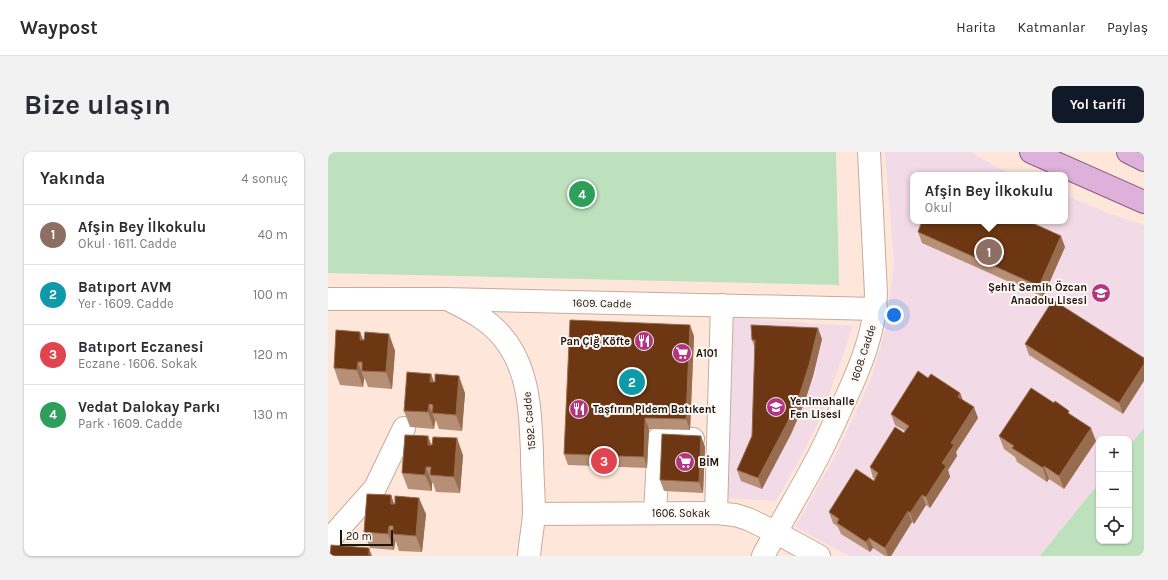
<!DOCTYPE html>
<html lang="tr">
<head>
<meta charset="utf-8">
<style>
	:root { --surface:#fff; --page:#f2f2f3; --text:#2b2b33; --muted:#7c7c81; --line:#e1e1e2; --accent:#111827 }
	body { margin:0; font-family:Karla,sans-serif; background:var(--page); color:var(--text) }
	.controls { position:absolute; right:12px; bottom:12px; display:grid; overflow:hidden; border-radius:8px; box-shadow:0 1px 3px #0004 }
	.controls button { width:36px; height:36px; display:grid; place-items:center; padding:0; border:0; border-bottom:1px solid var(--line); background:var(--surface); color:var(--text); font:20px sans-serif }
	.scale { position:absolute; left:12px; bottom:10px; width:53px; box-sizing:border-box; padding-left:4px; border:2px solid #1d140e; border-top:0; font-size:11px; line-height:14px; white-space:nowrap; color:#1d140e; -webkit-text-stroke:3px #fef8f5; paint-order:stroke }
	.you { position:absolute; left:566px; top:163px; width:14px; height:14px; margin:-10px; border:3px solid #fff; border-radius:50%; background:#1a73e8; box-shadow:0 0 0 6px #1a73e833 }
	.badge { display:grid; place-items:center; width:26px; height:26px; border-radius:50%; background:var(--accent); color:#fff; font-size:13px; font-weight:700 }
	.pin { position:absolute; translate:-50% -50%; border:2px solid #fff; box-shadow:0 1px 4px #0006 }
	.popup { position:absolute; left:582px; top:20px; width:158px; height:52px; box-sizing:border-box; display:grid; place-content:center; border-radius:8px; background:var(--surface); filter:drop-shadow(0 1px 3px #0005); font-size:13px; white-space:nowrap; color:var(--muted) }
	.popup b { font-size:15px; color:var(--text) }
	.popup::after { content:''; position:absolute; left:50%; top:100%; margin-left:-8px; border:8px solid transparent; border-top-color:var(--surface) }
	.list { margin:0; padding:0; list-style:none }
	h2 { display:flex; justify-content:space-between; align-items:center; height:52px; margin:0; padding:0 16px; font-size:17px }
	h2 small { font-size:13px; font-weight:400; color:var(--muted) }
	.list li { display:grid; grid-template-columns:26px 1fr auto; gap:12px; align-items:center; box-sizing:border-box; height:60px; padding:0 16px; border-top:1px solid var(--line) }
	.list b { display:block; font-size:15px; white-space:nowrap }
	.list p { margin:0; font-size:13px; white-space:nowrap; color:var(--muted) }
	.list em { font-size:13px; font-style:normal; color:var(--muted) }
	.icon { flex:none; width:22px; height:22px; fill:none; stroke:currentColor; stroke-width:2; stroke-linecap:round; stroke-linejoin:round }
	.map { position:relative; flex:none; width:816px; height:404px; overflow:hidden; border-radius:8px }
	header { display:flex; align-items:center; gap:24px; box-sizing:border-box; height:56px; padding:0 20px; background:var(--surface); border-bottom:1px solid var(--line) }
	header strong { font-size:19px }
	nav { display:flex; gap:22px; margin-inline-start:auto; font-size:14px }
	.intro { display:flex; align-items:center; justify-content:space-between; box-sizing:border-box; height:96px; padding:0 24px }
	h1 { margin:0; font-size:28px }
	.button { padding:10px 18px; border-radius:8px; background:var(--accent); color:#fff; font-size:14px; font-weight:700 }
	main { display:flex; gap:24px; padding:0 24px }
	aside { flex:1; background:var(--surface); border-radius:8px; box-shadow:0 1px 3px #0004 }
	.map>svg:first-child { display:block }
</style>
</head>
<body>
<header>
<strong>Waypost</strong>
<nav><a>Harita</a><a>Katmanlar</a><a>Paylaş</a></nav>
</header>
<div class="intro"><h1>Bize ulaşın</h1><a class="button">Yol tarifi</a></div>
<main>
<aside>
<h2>Yakında<small>4 sonuç</small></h2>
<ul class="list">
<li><span class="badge" style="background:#8d6e63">1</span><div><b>Afşin Bey İlkokulu</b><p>Okul · 1611. Cadde</p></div><em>40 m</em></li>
<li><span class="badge" style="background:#0f9aa8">2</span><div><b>Batıport AVM</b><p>Yer · 1609. Cadde</p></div><em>100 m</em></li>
<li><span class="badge" style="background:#e0444e">3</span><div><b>Batıport Eczanesi</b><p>Eczane · 1606. Sokak</p></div><em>120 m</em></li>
<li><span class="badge" style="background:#2e9e5b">4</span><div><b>Vedat Dalokay Parkı</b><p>Park · 1609. Cadde</p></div><em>130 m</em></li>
</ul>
</aside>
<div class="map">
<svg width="816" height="404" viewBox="0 0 816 404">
	<rect width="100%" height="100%" fill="#fee7da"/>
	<g fill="#f2dbe7">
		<path d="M557,0H643L672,17L688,23H585V69H737V43L780,61L816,73V276L801,294V287H771V331L712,404H521L467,375L506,306L526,264L544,224L558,175L566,112Z"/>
		<path d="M404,166L525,174L503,237L489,273L474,303L448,349L396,346Z"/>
	</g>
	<g fill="#bde1bc">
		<path d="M0,0H508L511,133L0,121Z"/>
		<path d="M816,276V404H712L771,331V389H801V294Z"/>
	</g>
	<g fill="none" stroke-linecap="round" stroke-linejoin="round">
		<g stroke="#c6ab9b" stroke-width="24">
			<g id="minor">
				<path d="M0,147H118L548,157"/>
				<path d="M123,149C133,154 143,159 152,165C200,196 202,249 204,301C204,321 206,342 206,362C205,376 202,390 201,404"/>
				<path d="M327,361L331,286L365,287"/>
				<path d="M388,361L394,153"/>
				<path d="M206,362L388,361L407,363L420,367L447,380L491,404"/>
				<path d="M0,389L47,336L76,276"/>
				<path d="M435,404C454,368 476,333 494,297C502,281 509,265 516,250C532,216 547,180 548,142L541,0"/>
			</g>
		</g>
		<g stroke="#8c5881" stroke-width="24">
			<g id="major">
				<path d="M703,0L816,50"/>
				<path d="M800,0L816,8"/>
			</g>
		</g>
		<use href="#minor" stroke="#fff" stroke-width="22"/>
		<use href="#major" stroke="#ddb1d9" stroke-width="22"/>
	</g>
	<g fill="#b58f76">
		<path d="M590,80L737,95L715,145L594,91Z"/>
		<path d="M32,180L35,188L61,182L67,199L64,237L40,235L37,227H36L35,235L12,233L6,216Z"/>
		<path d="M366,184L362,278L321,277L319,316L240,313L236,302Z"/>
		<path d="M494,187L485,224L476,252L463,282L434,337L413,329L409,318L424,284L427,197L424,188Z"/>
		<path d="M697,192L816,206L795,262L701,203Z"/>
		<path d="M103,222L106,230L137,241L134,279L111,277L108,269H107L106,277L82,275L76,259Z"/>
		<path d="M600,226L632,241L635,248L650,266L628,300L629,304L620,318L622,325L602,356L598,353L586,372L584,370L563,404H557L545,396L542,400L513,382L510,375L505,371L501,360L546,329L547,327L545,326L542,315L577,279L567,273L563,262Z"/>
		<path d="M743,263L768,289L736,337L721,327L719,330L689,310L687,305L676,297L671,284Z"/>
		<path d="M100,284L103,293L135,303L132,341L108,340L105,331H104V339L80,337L74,321Z"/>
		<path d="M373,284L377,295L375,341L336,339L332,328Z"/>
		<path d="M63,343L66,352L98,362L94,400L71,399L68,390H67L66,398L42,396L36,380Z"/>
	</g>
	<g fill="#986c4e">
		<path d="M733,84L737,95L715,145L711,134Z"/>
		<path d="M362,173L366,184L362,278L358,267Z"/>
		<path d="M490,176L494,187L485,224L476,252L463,282L434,337L430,326Z"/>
		<path d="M32,180L38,197L32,188Z"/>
		<path d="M61,182L67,199L64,237L58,220Z"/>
		<path d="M30,210L36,227L35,235L29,218Z"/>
		<path d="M816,212V229L795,262L791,251Z"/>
		<path d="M103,222L109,239L102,230Z"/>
		<path d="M131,224L137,241L134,279L128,263Z"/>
		<path d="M632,241L636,252L630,245Z"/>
		<path d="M101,252L107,269L106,277L100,260Z"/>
		<path d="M646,255L650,266L628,300L629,304L620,318L622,325L602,356L598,345L623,291Z"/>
		<path d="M317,266L321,277L319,316L316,305Z"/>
		<path d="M763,276L768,289L736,337L731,324Z"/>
		<path d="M100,284L106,301L100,293Z"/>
		<path d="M373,284L377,295L375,341L371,330Z"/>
		<path d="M129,286L135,303L132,341L126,325Z"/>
		<path d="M716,314L721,327L719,330L715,316Z"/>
		<path d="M98,315L104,331V339L97,323Z"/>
		<path d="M63,343L69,360L63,352Z"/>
		<path d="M594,343L598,353L586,372L582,361Z"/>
		<path d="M91,346L98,362L94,400L88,384Z"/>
		<path d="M580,359L584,370L563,404H560L557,396Z"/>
		<path d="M61,374L67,390L66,398L60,382Z"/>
		<path d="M541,386L545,396L542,400L538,390Z"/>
		<path d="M41,396L44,404H41Z"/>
	</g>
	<g fill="#6c3712" stroke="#986c4e">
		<path d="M594,69H700L733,84L711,134L590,80Z"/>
		<path d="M725,148L816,206V212L791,251L697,192Z"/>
		<path d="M242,168L362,173L358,267L317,266L316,305L236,302Z"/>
		<path d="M423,173L490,176L481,213L472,241L459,271L430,326L409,318L424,284L427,188H424Z"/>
		<path d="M8,178L32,180V188H36L37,180L61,182L58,220L34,219V210H30L29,218L6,216Z"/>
		<path d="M590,219L600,226L603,222L632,241L630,245L646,255L623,291L626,293L614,311L618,314L598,345L594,343L582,361L580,359L557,396L541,386L538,390L509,371L511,367L501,360L528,317L546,329L550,321L542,315L567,275L576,281L581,274L563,262Z"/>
		<path d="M79,220L103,222L102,230H107V222L131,224L128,263L104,261L105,253L101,252L100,260L76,259Z"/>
		<path d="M703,236L726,251L727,249L741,259L740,261L763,276L731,324L716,314L715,316L684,296L686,294L671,284Z"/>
		<path d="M334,282L373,284L371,330L332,328Z"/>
		<path d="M77,283L100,284V293H104L105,285L129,286L126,325L102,323L103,315H98L97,323L74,321Z"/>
		<path d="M39,342L63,343V352H67V344L91,346L88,384L65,382V374H61L60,382L36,380Z"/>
		<path d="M3,393L41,396V404H2Z"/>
	</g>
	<defs>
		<g id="school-disc" transform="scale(1)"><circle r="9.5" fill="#b43481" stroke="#fef8f5"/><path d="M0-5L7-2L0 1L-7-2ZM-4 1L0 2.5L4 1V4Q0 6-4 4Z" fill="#fff"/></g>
		<g id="restaurant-disc" transform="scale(1)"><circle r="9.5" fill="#b43481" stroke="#fef8f5"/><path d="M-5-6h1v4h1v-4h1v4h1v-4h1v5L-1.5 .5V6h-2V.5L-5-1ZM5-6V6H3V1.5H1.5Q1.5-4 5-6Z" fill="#fff"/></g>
		<g id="supermarket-disc" transform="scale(1)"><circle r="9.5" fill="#b43481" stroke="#fef8f5"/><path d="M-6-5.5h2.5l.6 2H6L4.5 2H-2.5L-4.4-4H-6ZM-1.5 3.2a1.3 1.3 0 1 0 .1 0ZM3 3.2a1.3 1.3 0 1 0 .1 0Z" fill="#fff"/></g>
	</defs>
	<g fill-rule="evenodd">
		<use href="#school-disc" x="773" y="141"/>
		<use href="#restaurant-disc" x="316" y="189"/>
		<use href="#supermarket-disc" x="354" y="201"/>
		<use href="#school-disc" x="448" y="255"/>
		<use href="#restaurant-disc" x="251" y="257"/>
		<use href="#supermarket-disc" x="357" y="310"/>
	</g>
	<g text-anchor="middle" stroke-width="4" stroke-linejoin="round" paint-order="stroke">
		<g font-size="11" font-weight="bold" fill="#1d140e" stroke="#fef8f5" text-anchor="start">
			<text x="759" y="139" text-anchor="end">Şehit Semih Özcan<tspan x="759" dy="13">Anadolu Lisesi</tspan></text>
			<text x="302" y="193" text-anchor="end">Pan Çiğ Köfte</text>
			<text x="368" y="205">A101</text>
			<text x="462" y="253">Yenimahalle<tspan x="462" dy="13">Fen Lisesi</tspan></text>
			<text x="265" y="261">Taşfırın Pidem Batıkent</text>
			<text x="371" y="314">BİM</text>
		</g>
		<g font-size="11" fill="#1d140e" stroke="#fef8f5">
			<text transform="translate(274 151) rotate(1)" y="4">1609. Cadde</text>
			<text transform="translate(535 201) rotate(-72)" y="4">1608. Cadde</text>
			<text transform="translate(201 269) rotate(-95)" y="4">1592. Cadde</text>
			<text x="353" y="365">1606. Sokak</text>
		</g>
	</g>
</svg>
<div class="controls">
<button>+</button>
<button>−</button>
<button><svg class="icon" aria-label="locate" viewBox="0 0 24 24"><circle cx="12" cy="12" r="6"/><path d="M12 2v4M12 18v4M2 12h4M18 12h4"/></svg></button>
</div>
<div class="scale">20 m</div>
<div class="you"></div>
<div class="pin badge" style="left:661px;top:100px;background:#8d6e63">1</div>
<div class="popup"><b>Afşin Bey İlkokulu</b>Okul</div>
<div class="pin badge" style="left:304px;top:230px;background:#0f9aa8">2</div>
<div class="pin badge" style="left:276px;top:309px;background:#e0444e">3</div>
<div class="pin badge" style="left:254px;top:42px;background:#2e9e5b">4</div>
</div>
</main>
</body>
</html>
